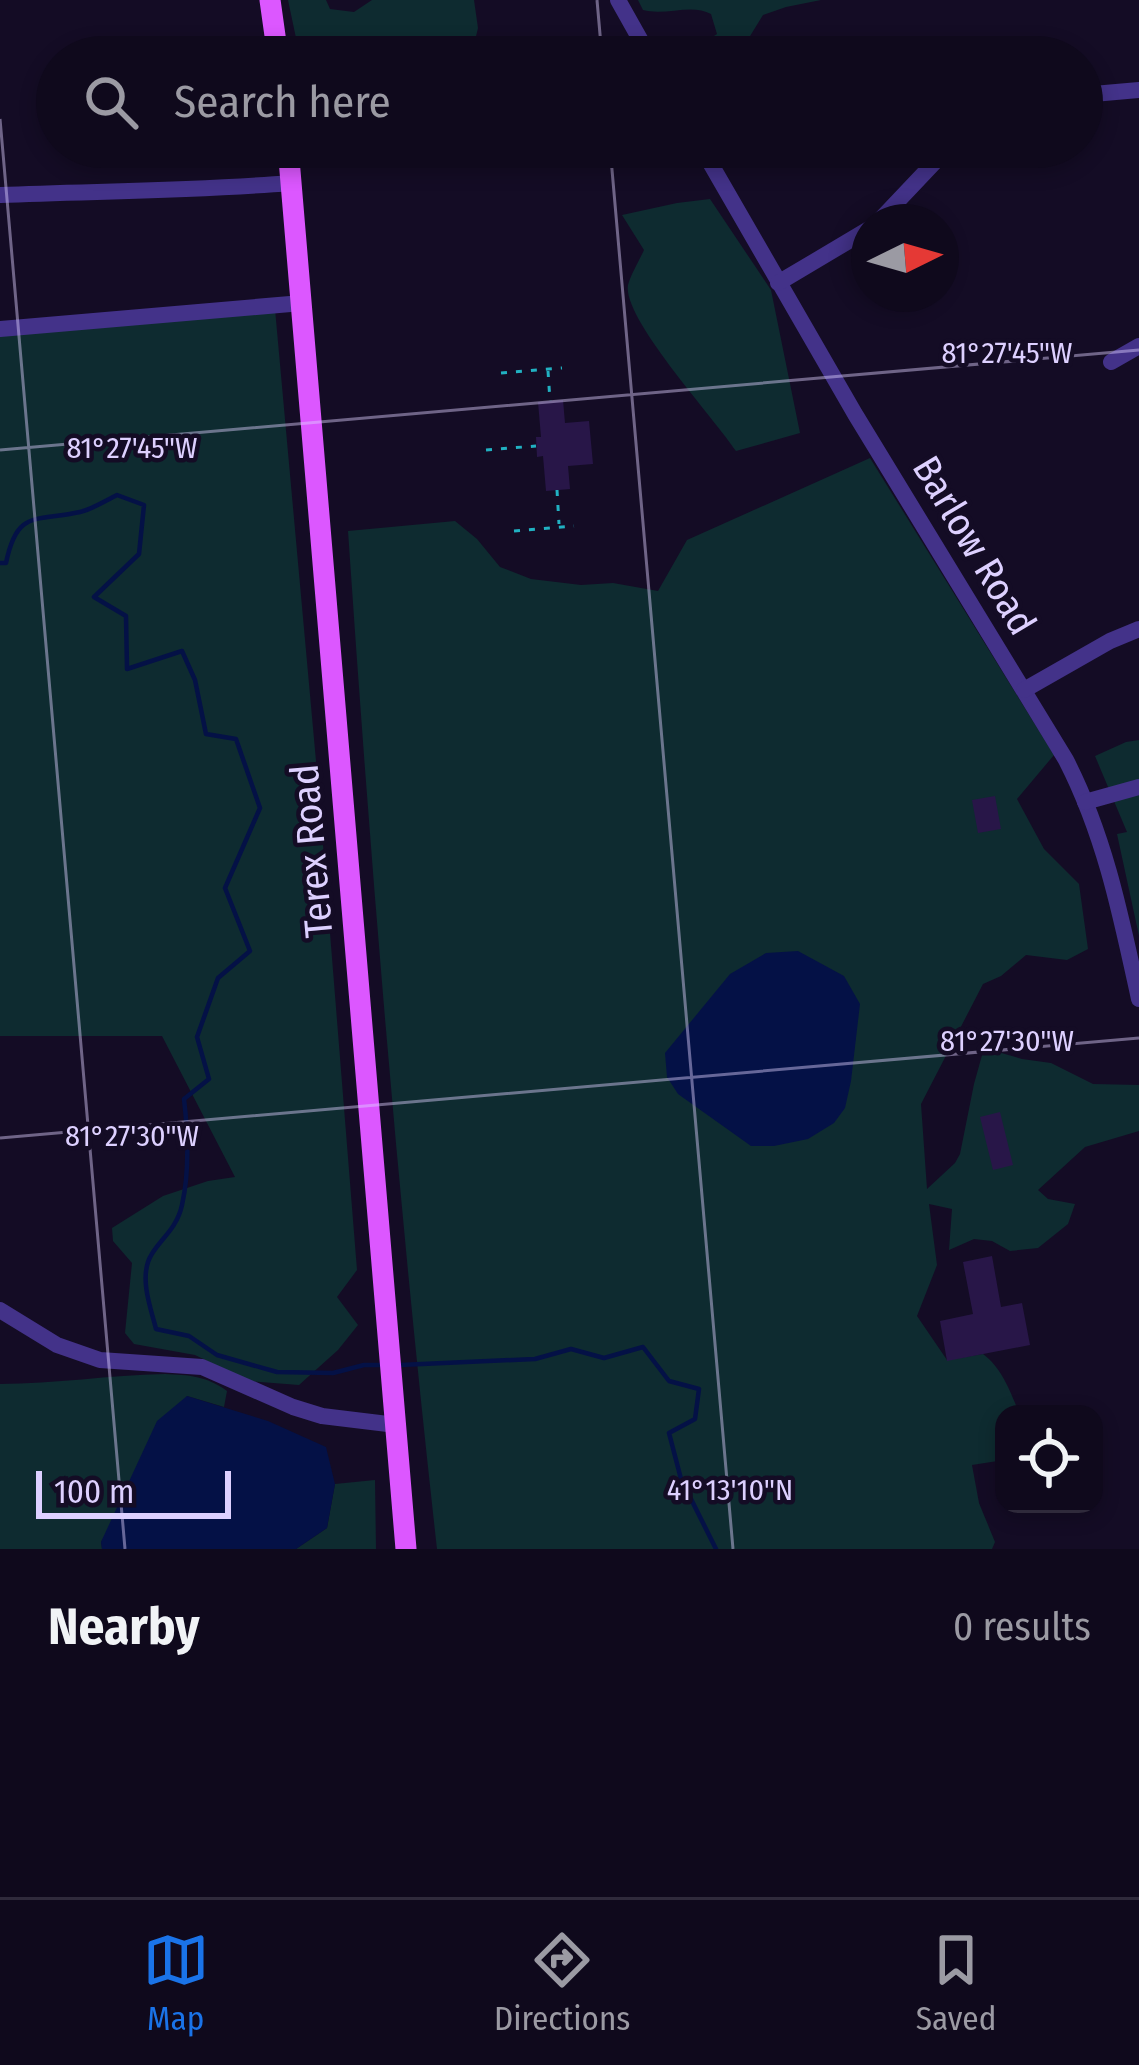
<!DOCTYPE html>
<html lang="en">
<head>
<meta charset="utf-8">
<style>
	:root { --surface:#0f091c; --page:#181225; --text:#f1f3f6; --muted:#9b9aa3; --line:#2f2a3b; --accent:#1a73e8 }
	body { margin:0; font-family:"Fira Sans Condensed",sans-serif; background:var(--page); color:var(--text) }
	.controls { position:absolute; right:36px; bottom:36px; display:grid; overflow:hidden; border-radius:24px; box-shadow:0 6px 18px #0003 }
	.controls button { width:108px; height:108px; display:grid; place-items:center; padding:0; border:0; border-bottom:3px solid var(--line); background:var(--surface); color:var(--text); font:60px sans-serif }
	.compass { position:absolute; left:851px; top:204px; width:108px; height:108px; border-radius:50%; background:var(--surface); box-shadow:0 6px 18px #0003; rotate:85deg }
	.scale { position:absolute; left:36px; bottom:30px; width:195px; box-sizing:border-box; padding-left:12px; border:6px solid #ddd0ff; border-top:0; font-size:33px; line-height:42px; white-space:nowrap; color:#ddd0ff; -webkit-text-stroke:9px #140c25; paint-order:stroke }
	.list { margin:0; padding:0; list-style:none }
	h2 { display:flex; justify-content:space-between; align-items:center; height:156px; margin:0; padding:0 48px; font-size:51px }
	h2 small { font-size:39px; font-weight:400; color:var(--muted) }
	.icon { flex:none; width:66px; height:66px; fill:none; stroke:currentColor; stroke-width:2; stroke-linecap:round; stroke-linejoin:round }
	.map { position:relative; flex:none; width:1139px; height:1549px; overflow:hidden }
	.search { position:absolute; background:var(--surface); box-shadow:0 6px 18px #0003; left:36px; right:36px; top:36px; height:132px; display:flex; align-items:center; gap:30px; box-sizing:border-box; padding:0 42px; border-radius:66px; color:var(--muted); font-size:45px }
	.sheet { height:348px; background:var(--surface) }
	nav { display:flex; justify-content:space-around; align-items:center; box-sizing:border-box; height:168px; border-top:3px solid var(--line); background:var(--surface); font-size:33px; color:var(--muted) }
	nav a { display:grid; justify-items:center; gap:6px }
	nav .on { color:var(--accent) }
	.map>svg:first-child { display:block }
</style>
</head>
<body>
<div class="map">
<svg width="1139" height="1549" viewBox="0 0 1139 1549">
	<rect width="100%" height="100%" fill="#140c25"/>
	<g fill="#0e2b30">
		<path d="M288,0H326L330,9L354,12L372,0H474L478,28L471,57H300Z"/>
		<path d="M638,0H821L786,7L763,15L739,54L733,57H693L705,42L717,34L711,14C692,3 666,16 643,10Z"/>
		<path d="M710,199L771,290L800,433L736,451C715,419 622,318 628,285C631,274 639,261 644,250L622,215L677,203Z"/>
		<path d="M275,309L318,783L357,1270L337,1297L358,1325L338,1350L299,1385L248,1381L195,1355L134,1344L125,1333L132,1263L113,1241L112,1228L163,1196L208,1181L235,1177L162,1036H0V330Z"/>
		<path d="M870,458L1054,755L1017,799L1044,849L1079,884L1088,949L1067,960L1026,955L1001,976L983,984L921,1104L927,1189L955,1163L960,1154L974,1084L984,1048L1022,1059L1051,1063L1093,1084L1139,1085V1131L1085,1147L1038,1190L1048,1199L1075,1204L1068,1224L1038,1248L1010,1251L992,1241L974,1239L949,1250L952,1209L929,1204L937,1265L917,1316L947,1360L983,1354C1003,1369 1010,1392 1020,1414H1004V1460L972,1465L979,1503L995,1542L992,1549H437C399,1210 371,871 348,531L455,521L477,539L500,567L531,579L581,585L613,583L658,591L687,540Z"/>
		<path d="M1139,740V936L1117,834L1127,832L1095,756L1126,742Z"/>
		<path d="M165,1374C188,1375 207,1376 227,1391L224,1407L187,1396L101,1542L102,1549H0V1384C55,1384 109,1375 165,1374Z"/>
		<path d="M375,1480L376,1549H296L327,1528L335,1484Z"/>
	</g>
	<g fill="#041146">
		<path d="M798,951L844,976L860,1004L851,1081L845,1108L834,1123L808,1139L774,1146H751L678,1094L667,1077L665,1053L730,974L766,953Z"/>
		<path d="M187,1396L268,1421L326,1447L335,1484L327,1528L296,1549H102L101,1542L157,1421Z"/>
	</g>
	<g fill="none" stroke-linecap="round" stroke-linejoin="round">
		<g stroke="#041146" stroke-width="4.5">
			<path d="M0,563H6C17,509 35,522 80,512C93,509 105,501 117,495L144,505L139,554L94,597L126,616L127,669L182,651L195,680L206,734L236,739L260,808L225,888L250,951L218,978L197,1037L209,1079L184,1099C188,1133 190,1170 182,1205C176,1233 154,1243 148,1262C141,1283 151,1309 156,1329L189,1336L217,1355L277,1372L333,1373L364,1365H383"/>
			<path d="M400,1365L535,1359L571,1349L604,1358L643,1347L669,1381L699,1389L695,1419L669,1433L681,1479L716,1549"/>
		</g>
	</g>
	<g fill="#281648">
		<path d="M563,400L565,423L589,421L593,464L568,466L570,489L546,491L543,456L537,457L536,437H541L538,402Z"/>
		<path d="M995,796L1001,829L978,833L972,800Z"/>
		<path d="M1000,1112L1013,1165L993,1170L980,1117Z"/>
		<path d="M992,1256L1001,1307L1022,1303L1030,1345L947,1361L940,1321L973,1314L963,1262Z"/>
	</g>
	<g fill="none" stroke-linecap="round" stroke-linejoin="round">
		<g stroke="#21b1c2" stroke-width="3" stroke-dasharray="6 9" stroke-linecap="butt">
			<path d="M548,371L550,401"/>
			<path d="M501,373L562,368"/>
			<path d="M486,450L536,446"/>
			<path d="M557,490L559,524"/>
			<path d="M514,531L574,526"/>
		</g>
		<g stroke="#433289" stroke-width="16">
			<path d="M618,0L650,57"/>
			<path d="M1082,95L1139,90"/>
			<path d="M701,147L855,414L1066,760C1105,836 1121,916 1139,999"/>
			<path d="M0,195C97,191 194,191 291,183"/>
			<path d="M878,222L949,147"/>
			<path d="M778,283L869,229"/>
			<path d="M0,329L302,303"/>
			<path d="M1111,362L1139,346"/>
			<path d="M1024,690L1110,641L1139,629"/>
			<path d="M1085,802L1139,787"/>
			<path d="M0,1310L57,1345L100,1360L202,1367L293,1407L322,1416L396,1425"/>
		</g>
		<g stroke="#dc57ff" stroke-width="21">
			<path d="M270,0L278,57"/>
			<path d="M288,147L406,1549"/>
		</g>
	</g>
	<path fill="none" stroke="#ddd0ff" stroke-width="3" stroke-opacity="0.45" d="M597,0L602,57M0,119L125,1549M610,147L733,1549M0,450L1139,350M0,1138L1139,1038"/>
	<g text-anchor="middle" stroke-width="9" stroke-linejoin="round" paint-order="stroke">
		<g font-size="39" fill="#ddd0ff" stroke="#140c25">
			<text transform="translate(975 545) rotate(59)" y="14">Barlow Road</text>
			<text transform="translate(311 851) rotate(-95)" y="14">Terex Road</text>
		</g>
	</g>
	<g font-size="30" text-anchor="middle" fill="#ddd0ff" stroke="#140c25" stroke-width="9" stroke-linejoin="round" paint-order="stroke">
		<text x="1007" y="363">81°27'45"W</text>
		<text x="132" y="458">81°27'45"W</text>
		<text x="1007" y="1051">81°27'30"W</text>
		<text x="132" y="1146">81°27'30"W</text>
		<text x="730" y="1500">41°13'10"N</text>
	</g>
</svg>
<div class="controls">
<button><svg class="icon" aria-label="locate" viewBox="0 0 24 24"><circle cx="12" cy="12" r="6"/><path d="M12 2v4M12 18v4M2 12h4M18 12h4"/></svg></button>
</div>
<svg class="compass" viewBox="-18 -18 36 36"><path d="M0-13l5 13h-10z" fill="#e53935"/><path d="M0 13l5-13h-10z" fill="#9b9aa3"/></svg>
<div class="scale">100 m</div>
<div class="search"><svg class="icon" aria-label="search" viewBox="0 0 24 24"><circle cx="10" cy="10" r="6"/><path d="M15 15l6 6"/></svg>Search here</div>
</div>
<section class="sheet">
<h2>Nearby<small>0 results</small></h2>
<ul class="list">
</ul>
</section>
<nav>
<a class="on"><svg class="icon" aria-label="map" viewBox="0 0 24 24"><path d="M3 6l6-2 6 2 6-2v14l-6 2-6-2-6 2zM9 4v14M15 6v14"/></svg>Map</a>
<a><svg class="icon" aria-label="directions" viewBox="0 0 24 24"><path d="M12 3l9 9-9 9-9-9zM9 14v-3h6M13 9l2 2-2 2"/></svg>Directions</a>
<a><svg class="icon" aria-label="saved" viewBox="0 0 24 24"><path d="M7 4h10v16l-5-4-5 4z"/></svg>Saved</a>
</nav>
</body>
</html>
